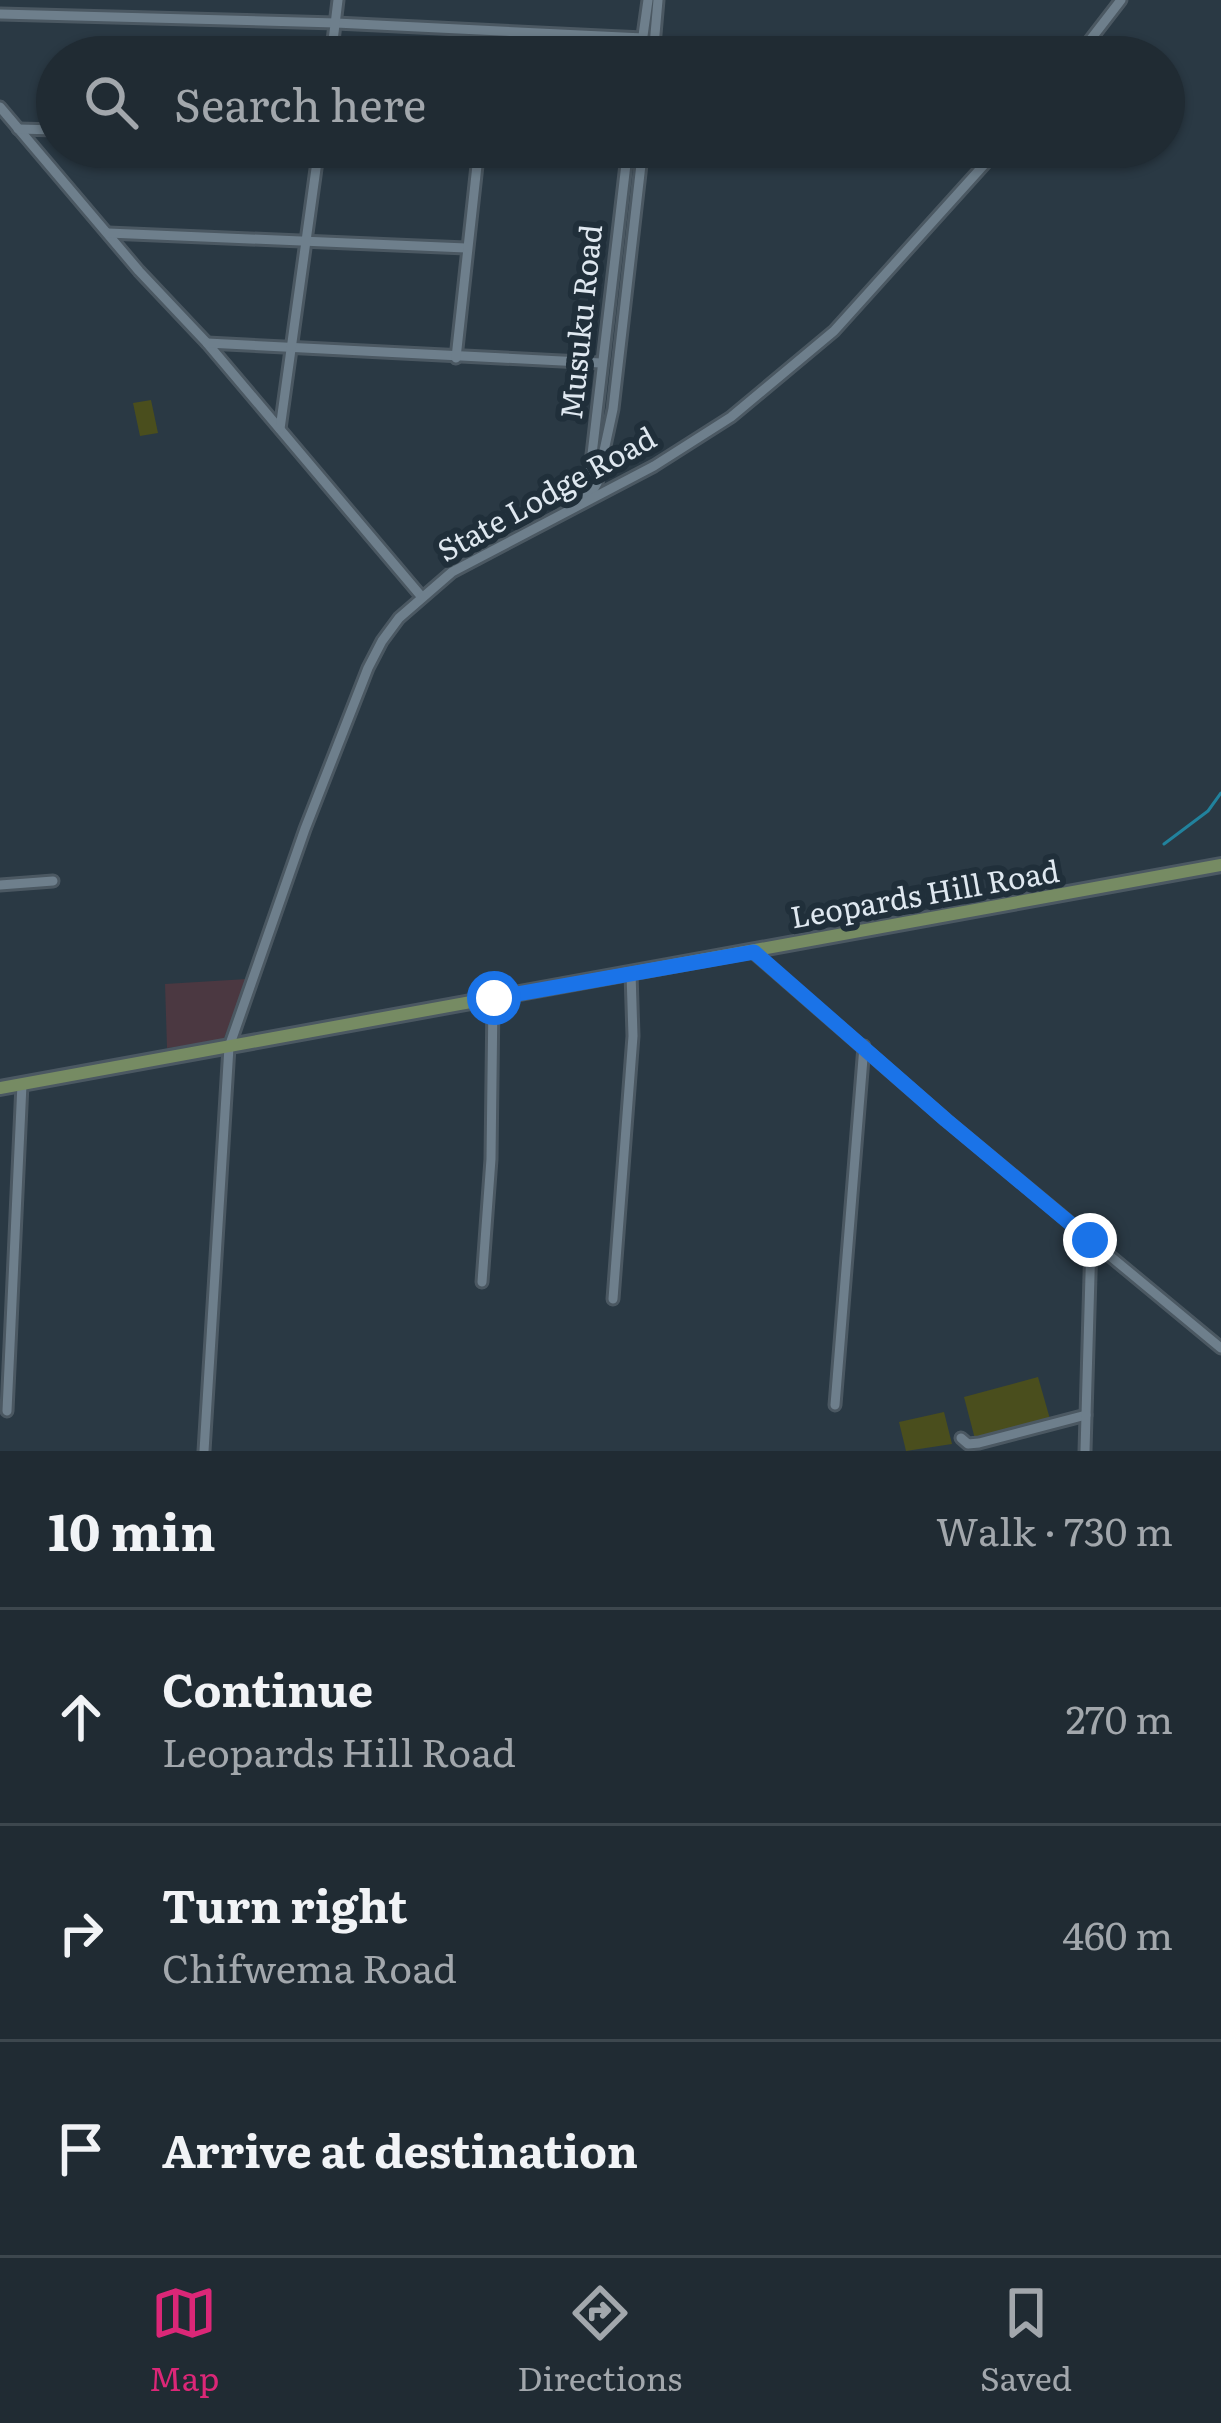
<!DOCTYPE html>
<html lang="en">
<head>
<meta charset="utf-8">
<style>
	:root { --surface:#202b33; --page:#28333b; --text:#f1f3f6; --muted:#a2a7ac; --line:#3d474e; --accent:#db2777 }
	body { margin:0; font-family:Literata,serif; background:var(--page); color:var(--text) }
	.stop { position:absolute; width:36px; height:36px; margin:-27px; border:9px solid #1a73e8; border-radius:50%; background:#fff }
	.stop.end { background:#1a73e8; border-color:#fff; box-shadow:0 3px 12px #0008 }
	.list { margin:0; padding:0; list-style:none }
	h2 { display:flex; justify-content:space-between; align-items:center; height:156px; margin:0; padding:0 48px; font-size:51px }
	h2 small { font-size:39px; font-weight:400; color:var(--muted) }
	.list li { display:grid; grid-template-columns:78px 1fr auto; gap:36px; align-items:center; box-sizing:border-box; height:216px; padding:0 48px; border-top:3px solid var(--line) }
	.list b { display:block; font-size:45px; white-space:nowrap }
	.list p { margin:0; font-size:39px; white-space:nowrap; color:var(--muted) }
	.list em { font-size:39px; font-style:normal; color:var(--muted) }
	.icon { flex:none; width:66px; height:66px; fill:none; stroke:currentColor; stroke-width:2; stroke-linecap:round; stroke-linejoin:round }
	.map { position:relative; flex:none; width:1221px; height:1451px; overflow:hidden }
	.search { position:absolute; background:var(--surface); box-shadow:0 3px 9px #0004; left:36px; right:36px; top:36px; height:132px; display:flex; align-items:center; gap:30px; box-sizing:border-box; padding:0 42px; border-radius:66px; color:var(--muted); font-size:45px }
	.sheet { height:804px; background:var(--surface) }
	nav { display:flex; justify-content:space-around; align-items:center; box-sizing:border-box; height:168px; border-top:3px solid var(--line); background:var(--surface); font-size:33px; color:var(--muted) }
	nav a { display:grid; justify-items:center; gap:6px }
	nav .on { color:var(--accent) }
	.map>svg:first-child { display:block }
</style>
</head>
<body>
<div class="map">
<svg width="1221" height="1451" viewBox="0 0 1221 1451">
	<rect width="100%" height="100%" fill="#2a3944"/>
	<path fill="#4b3841" d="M247,979L223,1041L167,1048L165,984Z"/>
	<g fill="#4a4e1d">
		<path d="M151,400L158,433L140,436L133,403Z"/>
		<path d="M1038,1377L1050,1419L975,1439L964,1397Z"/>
		<path d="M944,1412L952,1444L906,1451L899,1422Z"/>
	</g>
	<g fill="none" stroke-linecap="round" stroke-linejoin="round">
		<path stroke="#21829d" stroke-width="3" d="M1164,844L1208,811L1221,793"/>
		<g stroke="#4b5862" stroke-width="15">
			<g id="minor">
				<path d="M0,14L336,23L643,38"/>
				<path d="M331,57L338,0"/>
				<path d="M640,57L648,0"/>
				<path d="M653,57L658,0"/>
				<path d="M1077,57L1121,0"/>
				<path d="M0,107L139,271L207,343L421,596"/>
				<path d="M18,129L57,130"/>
				<path d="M108,233L466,248"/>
				<path d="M207,343L601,363"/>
				<path d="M456,358L479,147"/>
				<path d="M280,429L319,147"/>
				<path d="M587,497L628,147"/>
				<path d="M589,497L597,483L613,409L643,147"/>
				<path d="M0,885L53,881"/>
				<path d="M753,952L946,1120L1221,1348"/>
				<path d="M482,1282L491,1159L493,998"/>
				<path d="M613,1299L633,1036L631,973"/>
				<path d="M835,1405L864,1046"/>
				<path d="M7,1411L22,1084"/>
				<path d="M961,1438L968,1444L979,1443L1086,1415"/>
				<path d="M204,1451L229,1047L305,829L368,668L382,641L399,618L452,572L654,466L731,417L834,331L1000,147"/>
				<path d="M1085,1451L1091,1240"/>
			</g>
		</g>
		<g stroke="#4b5862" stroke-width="18">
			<path id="major" d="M0,1088L1221,865"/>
		</g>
		<use href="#minor" stroke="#6e7f8c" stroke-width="9"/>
		<use href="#major" stroke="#768b63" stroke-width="12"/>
	</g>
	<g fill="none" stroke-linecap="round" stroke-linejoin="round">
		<path stroke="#1a73e8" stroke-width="15" d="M494,998L754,952L946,1120L1090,1240"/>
	</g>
	<g text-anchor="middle" stroke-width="12" stroke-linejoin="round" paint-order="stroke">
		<g font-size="30" fill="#dfe8f0" stroke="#202f3a">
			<text transform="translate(582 322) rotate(-84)" y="10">Musuku Road</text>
			<text transform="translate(547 495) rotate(-29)" y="10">State Lodge Road</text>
			<text transform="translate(925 895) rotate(-10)" y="10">Leopards Hill Road</text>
		</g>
	</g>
</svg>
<div class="stop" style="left:494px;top:998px"></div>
<div class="stop end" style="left:1090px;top:1240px"></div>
<div class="search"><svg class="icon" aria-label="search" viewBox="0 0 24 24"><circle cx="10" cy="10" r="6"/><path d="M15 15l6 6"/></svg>Search here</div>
</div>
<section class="sheet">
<h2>10 min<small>Walk · 730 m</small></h2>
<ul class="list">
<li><svg class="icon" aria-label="ahead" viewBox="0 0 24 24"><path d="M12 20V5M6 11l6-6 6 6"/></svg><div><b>Continue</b><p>Leopards Hill Road</p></div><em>270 m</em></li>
<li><svg class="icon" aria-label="right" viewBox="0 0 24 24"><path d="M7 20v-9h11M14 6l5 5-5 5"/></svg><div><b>Turn right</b><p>Chifwema Road</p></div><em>460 m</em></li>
<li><svg class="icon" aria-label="arrive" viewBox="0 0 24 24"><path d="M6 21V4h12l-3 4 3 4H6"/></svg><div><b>Arrive at destination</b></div></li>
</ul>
</section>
<nav>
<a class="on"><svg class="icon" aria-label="map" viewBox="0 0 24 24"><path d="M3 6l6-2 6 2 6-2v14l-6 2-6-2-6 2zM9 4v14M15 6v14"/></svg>Map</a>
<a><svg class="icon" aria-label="directions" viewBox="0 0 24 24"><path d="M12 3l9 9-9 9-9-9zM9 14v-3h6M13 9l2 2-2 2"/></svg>Directions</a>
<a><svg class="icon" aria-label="saved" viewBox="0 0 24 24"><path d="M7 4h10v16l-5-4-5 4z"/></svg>Saved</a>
</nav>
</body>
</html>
